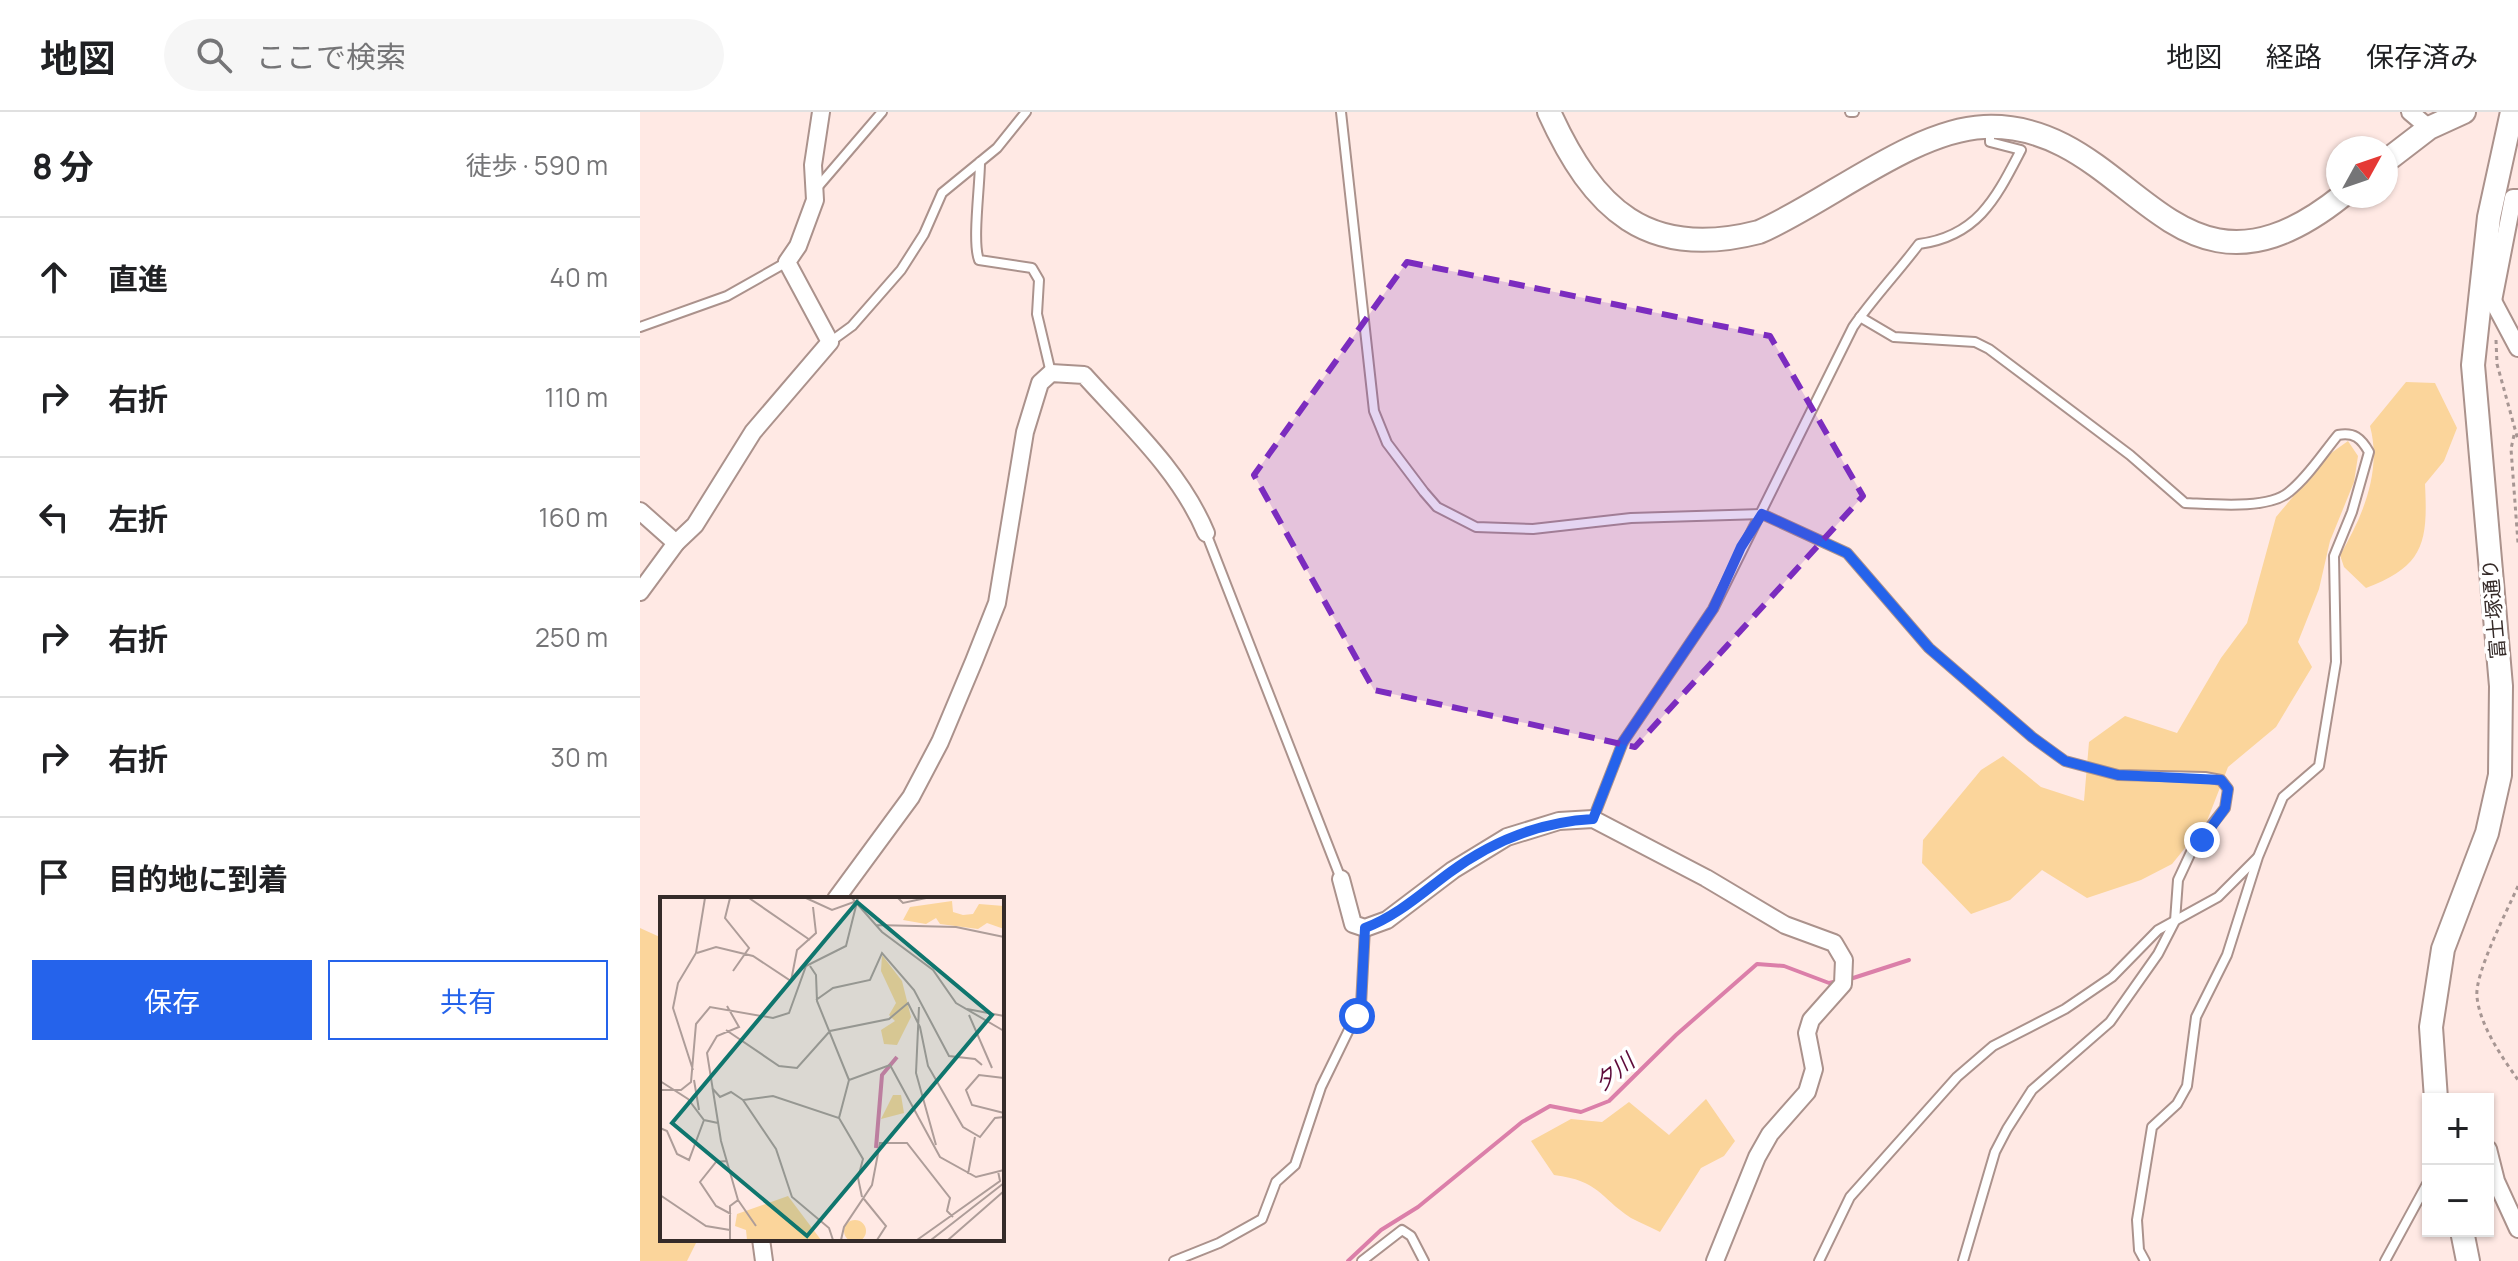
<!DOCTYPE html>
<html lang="ja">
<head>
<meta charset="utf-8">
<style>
	:root { --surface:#fff; --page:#f6f6f6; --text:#202124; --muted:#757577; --line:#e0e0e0; --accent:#2563eb }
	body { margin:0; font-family:Manrope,"Noto Sans JP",sans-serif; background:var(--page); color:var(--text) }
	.controls { position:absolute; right:24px; bottom:24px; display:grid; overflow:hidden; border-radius:0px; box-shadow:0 2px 6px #0004 }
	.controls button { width:72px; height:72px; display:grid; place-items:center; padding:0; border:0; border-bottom:2px solid var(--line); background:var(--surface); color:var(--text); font:40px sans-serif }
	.compass { position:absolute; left:1686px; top:24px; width:72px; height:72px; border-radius:50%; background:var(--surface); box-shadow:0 2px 6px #0004; rotate:50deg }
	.stop { position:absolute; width:24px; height:24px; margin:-18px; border:6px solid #2563eb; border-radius:50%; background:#fff }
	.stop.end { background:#2563eb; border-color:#fff; box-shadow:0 2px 8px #0008 }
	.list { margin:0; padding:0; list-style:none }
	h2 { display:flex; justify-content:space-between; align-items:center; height:104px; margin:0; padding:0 32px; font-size:34px }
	h2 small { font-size:26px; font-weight:400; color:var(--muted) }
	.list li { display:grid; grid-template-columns:52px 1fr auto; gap:24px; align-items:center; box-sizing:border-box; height:120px; padding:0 32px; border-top:2px solid var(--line) }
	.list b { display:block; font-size:30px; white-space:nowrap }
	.list em { font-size:26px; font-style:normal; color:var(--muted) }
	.actions { display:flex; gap:16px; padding:24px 32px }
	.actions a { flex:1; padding:18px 0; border:2px solid var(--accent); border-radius:0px; text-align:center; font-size:28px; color:var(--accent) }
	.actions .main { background:var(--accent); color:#fff }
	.icon { flex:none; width:44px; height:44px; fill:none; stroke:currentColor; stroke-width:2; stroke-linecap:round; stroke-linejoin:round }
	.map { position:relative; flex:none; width:1878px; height:1149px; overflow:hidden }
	header { display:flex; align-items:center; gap:48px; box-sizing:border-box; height:112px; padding:0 40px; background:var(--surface); border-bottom:2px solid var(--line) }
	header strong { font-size:38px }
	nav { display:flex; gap:44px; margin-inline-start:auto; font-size:28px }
	.search { width:560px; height:72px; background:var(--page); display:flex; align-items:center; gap:20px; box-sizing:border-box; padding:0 28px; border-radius:44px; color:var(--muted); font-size:30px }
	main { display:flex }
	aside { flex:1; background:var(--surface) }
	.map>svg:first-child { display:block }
</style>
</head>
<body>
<header>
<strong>地図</strong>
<div class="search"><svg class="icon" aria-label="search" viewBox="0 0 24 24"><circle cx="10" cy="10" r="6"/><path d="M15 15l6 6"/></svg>ここで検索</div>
<nav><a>地図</a><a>経路</a><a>保存済み</a></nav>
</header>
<main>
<aside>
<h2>8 分<small>徒歩 · 590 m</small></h2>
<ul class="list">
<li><svg class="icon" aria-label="ahead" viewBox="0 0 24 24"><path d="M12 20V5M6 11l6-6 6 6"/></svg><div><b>直進</b></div><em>40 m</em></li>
<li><svg class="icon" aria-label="right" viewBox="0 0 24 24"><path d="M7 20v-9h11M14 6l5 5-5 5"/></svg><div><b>右折</b></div><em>110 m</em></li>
<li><svg class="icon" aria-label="left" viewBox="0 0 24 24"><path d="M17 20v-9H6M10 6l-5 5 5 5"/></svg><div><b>左折</b></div><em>160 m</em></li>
<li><svg class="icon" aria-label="right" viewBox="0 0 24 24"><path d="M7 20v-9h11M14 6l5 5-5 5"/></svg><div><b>右折</b></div><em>250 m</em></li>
<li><svg class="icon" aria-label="right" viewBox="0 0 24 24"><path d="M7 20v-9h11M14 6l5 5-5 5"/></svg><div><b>右折</b></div><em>30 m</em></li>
<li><svg class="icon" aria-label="arrive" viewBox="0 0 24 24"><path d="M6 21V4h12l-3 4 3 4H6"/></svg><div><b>目的地に到着</b></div></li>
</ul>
<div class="actions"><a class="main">保存</a><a>共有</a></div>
</aside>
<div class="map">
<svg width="1878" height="1149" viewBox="0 0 1878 1149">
	<rect width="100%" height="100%" fill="#ffe9e4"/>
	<g fill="#fbd59b">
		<path d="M1766,270L1795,271L1817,316L1804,349L1785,372C1788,431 1784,454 1726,476L1704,455L1700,443C1723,404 1742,359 1730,314Z"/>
		<path d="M1708,329L1718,344L1714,370L1690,429L1679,477L1658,530L1672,555L1636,615L1588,655L1567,709L1532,752L1501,768L1447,786L1402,758L1370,788L1331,802L1282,751L1283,728L1341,658L1363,644L1401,675L1444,689L1449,630L1485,604L1537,621L1581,546L1607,511L1636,405L1687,344Z"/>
		<path d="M0,816L22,826V1127H58L47,1149H0Z"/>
		<path d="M1066,987L1095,1029L1084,1044L1061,1056L1020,1120C1011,1115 1000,1111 991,1106C958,1084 960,1069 914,1063L891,1029L931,1007L962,1010L989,990L1029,1023Z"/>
	</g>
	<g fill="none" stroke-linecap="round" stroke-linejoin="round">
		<g stroke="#db7fa9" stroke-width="4">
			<path d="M1207,868L1269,848"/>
			<path d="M708,1149L741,1118L778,1095L882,1010L910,994L941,1000L969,989L1036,923L1117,852L1144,854L1189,871L1198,869"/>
		</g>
		<g stroke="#ab928c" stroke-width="12">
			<g id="lane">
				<path d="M701,0L734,299L747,331L784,380L797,395L836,415L893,417L991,406L1122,402L1207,441L1289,536L1392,625L1425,649L1478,663L1565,665L1581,668L1588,677L1585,696L1552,738L1538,768L1535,809L1518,842L1470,910L1392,978L1367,1017L1355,1040L1323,1149"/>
				<path d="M1210,0H1214"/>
				<path d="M340,50C340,74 332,130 339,148L392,156L399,168L397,202L411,261"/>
				<path d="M176,77L242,0"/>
				<path d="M1220,205L1254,225L1335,230L1349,237L1490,343L1545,391C1571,392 1628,398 1649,380C1668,365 1683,341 1698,323C1714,320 1721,326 1729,340L1712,400L1694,444L1696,550L1679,654L1643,685L1618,745L1587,843L1556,905L1547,974L1537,992L1512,1015L1497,1108L1499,1138L1505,1149"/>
				<path d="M0,215L87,184L147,150"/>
				<path d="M190,230L212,214L261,158L284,122L302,81L357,36L386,0"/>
				<path d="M566,421L701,767"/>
				<path d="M953,707L983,630L1073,497L1213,215C1234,185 1258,160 1279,132C1338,124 1356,86 1381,38L1350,30V19"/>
				<path d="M1788,1002V1044"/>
				<path d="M534,1149L579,1131L622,1107L636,1070L655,1053L681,975L721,893L725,816"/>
				<path d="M722,1149L762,1118L771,1124L784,1149"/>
				<path d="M1179,1149L1210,1085L1317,965L1353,934L1425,897L1472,865L1518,818L1578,785L1617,746"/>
				<path d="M1745,1149L1788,1070"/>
			</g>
		</g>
		<g stroke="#ab928c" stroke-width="20">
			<g id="street">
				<path d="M1770,0L1789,16"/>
				<path d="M1844,188L1853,189L1878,236"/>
				<path d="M1853,189L1873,86H1878"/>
				<path d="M0,399L36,431"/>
				<path d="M0,480L36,431L55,413L113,320L190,230L147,150L158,134L175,88L173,53L181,0"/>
				<path d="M701,767L713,812L725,816L747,808L813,758L867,725L919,709L953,707L1066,766L1145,813L1194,831L1204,848L1203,872L1171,908L1167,921L1174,957L1167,980L1130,1022L1117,1045L1075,1149"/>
				<path d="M196,787L271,685L300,630L334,549L357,491L385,320L400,271L411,261L444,263C488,312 540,359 566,421"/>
				<path d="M1848,1037L1856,1069L1878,1117"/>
				<path d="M121,1127L124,1149"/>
			</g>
		</g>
		<g stroke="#ab928c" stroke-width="26">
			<g id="secondary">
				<path d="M909,0C953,97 1007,149 1119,120C1186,91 1273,18 1344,15C1494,8 1530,221 1702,84"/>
				<path d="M1746,49L1789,16L1824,0"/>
				<path d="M1796,987L1791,915L1803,837L1847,721L1860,663L1861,574L1833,253L1849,105L1872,0"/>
				<path d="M1822,1119L1828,1149"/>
			</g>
		</g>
		<g stroke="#a79693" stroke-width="3" stroke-dasharray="4 4" stroke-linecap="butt">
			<path d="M1856,228L1857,252L1878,328"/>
			<path d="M1874,323L1871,337L1878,431"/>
			<path d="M1878,774C1868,797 1834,862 1837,885C1840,914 1862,945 1878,968"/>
		</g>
		<use href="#lane" stroke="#fff" stroke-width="8"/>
		<use href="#street" stroke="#fff" stroke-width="16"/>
		<use href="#secondary" stroke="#fff" stroke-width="22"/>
	</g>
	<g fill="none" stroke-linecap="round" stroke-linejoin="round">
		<path stroke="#2563eb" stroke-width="10" d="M717,904L721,893L725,816C757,804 782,781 809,761C852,729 899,710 953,707L983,630L1073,497L1101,435L1122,402L1207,441L1289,536L1392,625L1425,649L1478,663L1581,668L1588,677L1585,696L1562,728"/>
	</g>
	<path fill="#7b2cbf" fill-opacity="0.2" stroke="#7b2cbf" stroke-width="6" stroke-dasharray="16 10" stroke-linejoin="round" d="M767,150L1130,224L1223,384L995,635L734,578L614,363Z"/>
	<g text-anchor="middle" stroke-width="7" stroke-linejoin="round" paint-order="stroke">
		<g font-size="20" fill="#352b29" stroke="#fff">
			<text transform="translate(1854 497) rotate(-95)" y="7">富士塚通り</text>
		</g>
		<g font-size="22" font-style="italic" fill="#5e0b3a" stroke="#fff">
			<text transform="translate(974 960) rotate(-39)" y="8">夕川</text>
		</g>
	</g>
	<g transform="translate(20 785)">
		<rect width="344" height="344" fill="#ffe9e4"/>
		<path d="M292,4L293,15L303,18L313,17L319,7L344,9V32L327,26L318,32L280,27L276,21L266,27L243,23L250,10ZM222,58L242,84L251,120L237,148L224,147L221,133L235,124L229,118L236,106L221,74ZM233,198H241L244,216L221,222ZM128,299L161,343H87L86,333L75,329L77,317ZM184 334a11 11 0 1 1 22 0a11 11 0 1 1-22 0Z" fill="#fbd59b"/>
		<path fill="none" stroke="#db7fa9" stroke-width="4" d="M216,251L222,178L237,160"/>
		<path fill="none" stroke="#ae9d99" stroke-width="2" d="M70,1L65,21L89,51L73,74M89,1L150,43M146,1L172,13L194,5M192,1L222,35L273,73L296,106L344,134M238,1L243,6L266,1M216,28L296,30L344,40M37,56L56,50L93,59L131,84L137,53L156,36L153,10M150,69L156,78L157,104L189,183M156,103L173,91L210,83L222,56L254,93L289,159L315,162L322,168M67,109L79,130L57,139L47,156L61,244L78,303L70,309V343M259,110L256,176L276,248M307,112L344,119M309,118L332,171M66,133L119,169L137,171L170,134L229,122L248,106L260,130L268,169L303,230L320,240L335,221L344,220M33,173L13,111L18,86L36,56L45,1M344,181L319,178L306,193L312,208L344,216M34,183L39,213M0,184L28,202L44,223L58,226M52,191L60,200L71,195L83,203M0,193H21L31,185L36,127L50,110L113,121L129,116L146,69L186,49L198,1M179,221L189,183L230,168L280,260L316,280L344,273M0,231L7,234L17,257L29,263L44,223M66,264L56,265L40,285L56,309L71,317M308,277L315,240M0,298L46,329L70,333M204,302L226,329L217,343M78,303L96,329M173,343L169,331L132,300L116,252L83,203L113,199L179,221L203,262L198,281L202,300M181,343L184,330L212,288L220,246H247L290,301L287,314L293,320M257,343L340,284L338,274M271,343L344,286M288,343L344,294"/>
		<path fill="#0f766e" fill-opacity="0.15" stroke="#0f766e" stroke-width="4" d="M197,5L332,118L147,339L12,226Z"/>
		<rect width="344" height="344" fill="none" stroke="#352b29" stroke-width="4"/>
	</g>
</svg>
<div class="controls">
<button>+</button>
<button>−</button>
</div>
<svg class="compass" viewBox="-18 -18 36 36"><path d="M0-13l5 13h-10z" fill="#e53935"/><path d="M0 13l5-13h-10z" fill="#757577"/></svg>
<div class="stop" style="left:717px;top:904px"></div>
<div class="stop end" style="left:1562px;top:728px"></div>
</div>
</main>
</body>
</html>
